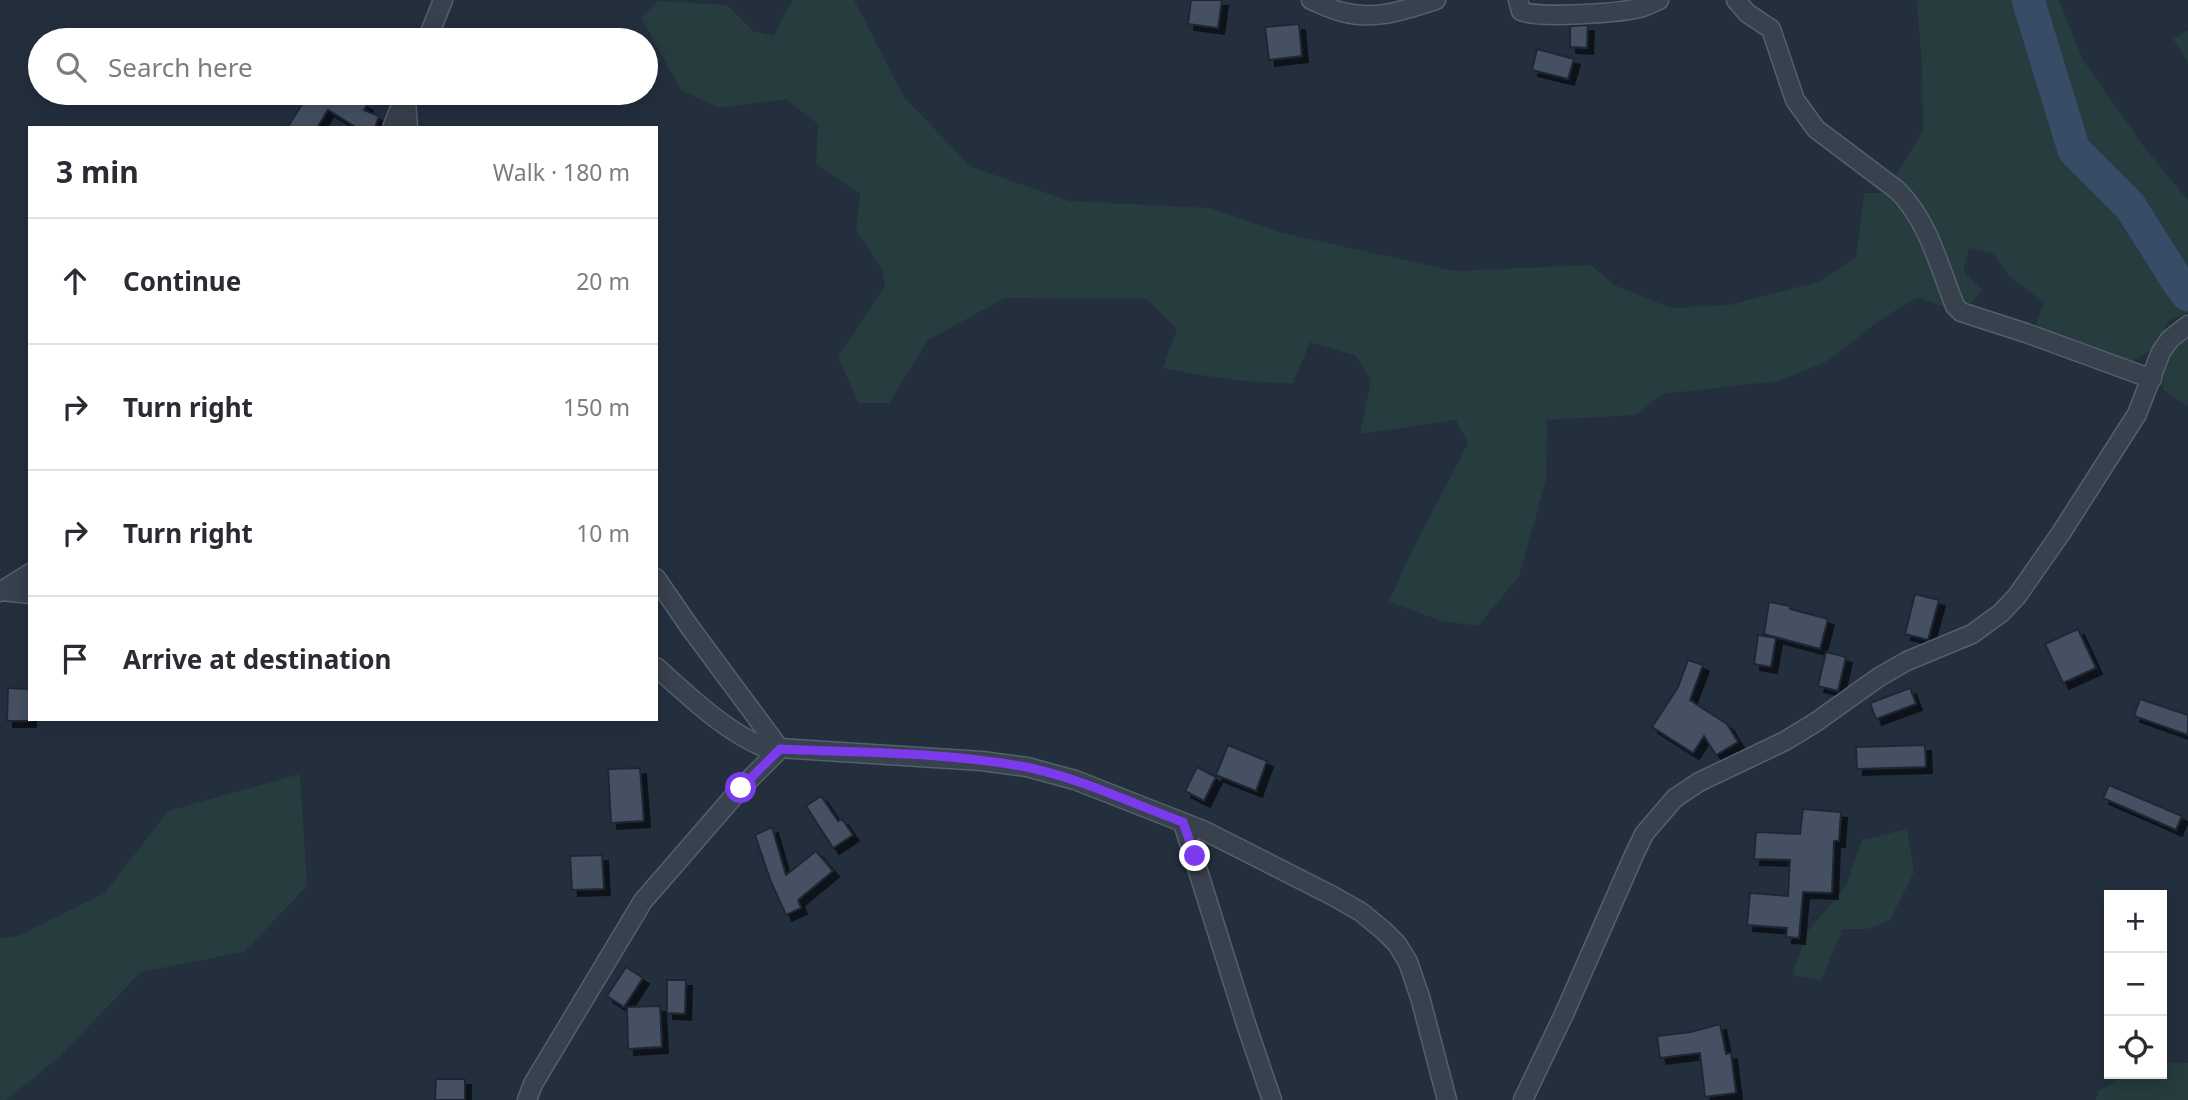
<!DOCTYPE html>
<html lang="en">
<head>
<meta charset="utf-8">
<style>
	:root { --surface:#fff; --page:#f2f2f3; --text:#2b2b33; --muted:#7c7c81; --line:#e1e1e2 }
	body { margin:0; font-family:"Noto Sans",sans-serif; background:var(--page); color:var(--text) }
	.controls { position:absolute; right:21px; bottom:21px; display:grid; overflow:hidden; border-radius:0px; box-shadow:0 4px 18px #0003 }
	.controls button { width:63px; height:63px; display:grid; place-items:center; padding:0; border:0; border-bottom:2px solid var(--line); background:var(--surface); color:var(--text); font:35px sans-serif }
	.stop { position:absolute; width:21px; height:21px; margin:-16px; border:5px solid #7c3aed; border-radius:50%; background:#fff }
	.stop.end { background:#7c3aed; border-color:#fff; box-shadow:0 2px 7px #0008 }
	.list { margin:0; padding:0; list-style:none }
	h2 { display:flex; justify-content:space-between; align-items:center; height:91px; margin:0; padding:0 28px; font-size:30px }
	h2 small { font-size:23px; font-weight:400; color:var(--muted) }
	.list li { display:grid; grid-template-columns:46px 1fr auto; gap:21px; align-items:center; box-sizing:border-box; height:126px; padding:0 28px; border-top:2px solid var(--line) }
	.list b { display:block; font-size:26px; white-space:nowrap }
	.list em { font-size:23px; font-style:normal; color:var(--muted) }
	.icon { flex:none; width:38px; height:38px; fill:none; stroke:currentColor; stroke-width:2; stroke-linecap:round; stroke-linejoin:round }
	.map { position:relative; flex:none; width:2188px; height:1100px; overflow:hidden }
	.search { position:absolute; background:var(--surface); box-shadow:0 4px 18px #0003; left:28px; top:28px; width:630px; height:77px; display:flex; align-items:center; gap:18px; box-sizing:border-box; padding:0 24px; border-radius:38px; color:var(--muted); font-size:26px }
	.panel { position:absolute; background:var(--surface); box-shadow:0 4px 18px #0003; left:28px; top:126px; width:630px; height:595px; border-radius:0px }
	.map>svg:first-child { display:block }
</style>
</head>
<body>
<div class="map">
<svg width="2188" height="1100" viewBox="0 0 2188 1100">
	<defs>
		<filter id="shadow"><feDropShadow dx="6" dy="6" stdDeviation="0" flood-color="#0009"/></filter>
	</defs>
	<rect width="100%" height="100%" fill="#242f3e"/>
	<g fill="#263c3f">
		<path d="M793,0H854L904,97L971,167L1069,201L1210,208L1282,233L1455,271L1591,265L1616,286L1671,308L1730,305L1821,281L1856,257L1864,193H1886L1923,130L1922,67L1917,0H2059L2083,60L2144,147L2188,200V313L2170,319L2151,350L2128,365L2036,325L2044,302L2009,276L1994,254L1969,248L1963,271L1982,290L1970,304L1956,311L1917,297L1880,320L1826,362L1778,381L1662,394L1635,415L1547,420L1546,480L1519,576L1478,626L1441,621L1389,601L1410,555L1468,443L1456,420L1360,434L1371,380L1356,356L1310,342L1293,383C1249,383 1206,377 1163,368L1177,329L1147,299L1005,298L928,340L889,403H859L838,357L885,286L881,267L856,230L860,193L816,165L818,124L786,99L719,108L681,90L641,18L658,1L727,5L753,31L774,36L783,16Z"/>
		<path d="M2188,30V62L2173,39Z"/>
		<path d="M2188,333V406L2163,390C2163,362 2169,353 2188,333Z"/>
		<path d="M300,774L307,886L244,952L141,972L58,1058L6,1100H0V938L18,936L105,893L168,811Z"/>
		<path d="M1907,829L1914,872L1890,920L1867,929H1843L1821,980L1792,975L1808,931L1846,886L1862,840Z"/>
		<path d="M2162,1063H2188V1100H2096L2098,1091L2128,1074H2162Z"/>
	</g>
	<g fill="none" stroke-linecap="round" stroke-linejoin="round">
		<path stroke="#394c67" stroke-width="33" d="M2028,0L2074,150L2130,206L2178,282L2188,295"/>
	</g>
	<g fill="#455162" stroke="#1f2835" stroke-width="2" filter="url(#shadow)">
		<path d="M1191,0H1222L1218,28L1188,24Z"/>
		<path d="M1299,24L1302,56L1269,60L1265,27Z"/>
		<path d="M1588,25L1587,48L1570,47V26Z"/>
		<path d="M1537,49L1574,59L1568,79L1532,70Z"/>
		<path d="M309,93H348L367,105L364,110L379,116L375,128H357L328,110L317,128H287Z"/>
		<path d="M1915,594L1939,600L1928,640L1905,634Z"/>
		<path d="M1769,602L1790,606V609L1828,619L1820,649L1764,634Z"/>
		<path d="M2078,629L2096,668L2063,683L2045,644Z"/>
		<path d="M1758,635L1776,638L1771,667L1754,664Z"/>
		<path d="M1826,652L1846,657L1838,691L1818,686Z"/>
		<path d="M1688,660L1703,665L1690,700L1727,724L1738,742L1716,755L1704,736L1693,753L1652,727L1678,687Z"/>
		<path d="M8,688L30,689V721H7Z"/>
		<path d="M1910,688L1916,704L1876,719L1870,703Z"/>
		<path d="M2140,699L2188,715V735L2134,716Z"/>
		<path d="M1228,745L1267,761L1256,791L1216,775Z"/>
		<path d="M1925,745L1926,767L1857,769L1856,747Z"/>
		<path d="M1197,767L1216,777L1204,801L1185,791Z"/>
		<path d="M640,768L644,821L611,823L608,769Z"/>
		<path d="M2109,785L2182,816L2176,830L2103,798Z"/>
		<path d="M821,796L838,821L842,819L853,835L833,848L806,806Z"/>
		<path d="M1803,809L1841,812L1839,841H1834L1832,893L1803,892L1799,938L1786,937L1787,928L1747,925L1750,893L1788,896L1790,860L1754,859L1756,832L1800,834Z"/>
		<path d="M772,827L786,875L816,851L833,871L798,900L801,908L786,915L771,882L755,835Z"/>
		<path d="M602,855L604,889L572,890L570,856Z"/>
		<path d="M626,967L643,978L624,1007L607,996Z"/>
		<path d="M667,980H686L685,1014L667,1013Z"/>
		<path d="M660,1006L662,1047L628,1049L627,1007Z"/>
		<path d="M1720,1024L1726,1054L1731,1053L1736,1093L1705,1097L1700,1053L1660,1058L1657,1036L1691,1032Z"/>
		<path d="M436,1079H465V1100H435Z"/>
	</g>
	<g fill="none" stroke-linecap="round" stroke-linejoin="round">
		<g stroke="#565f6c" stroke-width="21">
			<g id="minor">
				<path d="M1311,0C1321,4 1332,10 1342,12C1375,21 1405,10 1436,0"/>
				<path d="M1518,0L1521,11C1537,19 1624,13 1643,7C1649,5 1654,2 1659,0"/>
				<path d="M1736,0L1747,13L1771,29L1795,100L1816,129L1897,190C1928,220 1939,266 1955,306L1961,312L2026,333L2152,379"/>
				<path d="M427,40L443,0"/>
				<path d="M406,99L408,128"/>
				<path d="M392,128L406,93"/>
				<path d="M3,591L30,594"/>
				<path d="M0,592L30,573"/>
				<path d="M656,667C689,696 722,729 763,747L982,761L1027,767L1075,780L1205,831L1333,896L1361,912L1384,931L1397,944L1408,962L1420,997L1447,1100"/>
				<path d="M1183,823L1247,1027L1272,1100"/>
				<path d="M527,1100L533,1084L643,901L741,788L780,749L689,626L656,578"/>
				<path d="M1523,1100L1565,1012L1634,855L1644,834L1675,798L1699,782L1785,741L1816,722L1879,677L1907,661L1972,634L2001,613L2017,596L2061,533L2137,414L2161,352L2170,339L2188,325"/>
			</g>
		</g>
		<use href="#minor" stroke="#38414e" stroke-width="18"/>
	</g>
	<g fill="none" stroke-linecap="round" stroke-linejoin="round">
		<path stroke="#7c3aed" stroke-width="9" d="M741,788L780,749C861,753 946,752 1026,767C1080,778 1131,803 1183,822L1195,856"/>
	</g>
</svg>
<div class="controls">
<button>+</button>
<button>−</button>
<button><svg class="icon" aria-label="locate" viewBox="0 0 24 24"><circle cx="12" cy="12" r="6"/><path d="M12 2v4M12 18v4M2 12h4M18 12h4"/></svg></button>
</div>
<div class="stop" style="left:741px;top:788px"></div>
<div class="stop end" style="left:1195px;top:856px"></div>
<div class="search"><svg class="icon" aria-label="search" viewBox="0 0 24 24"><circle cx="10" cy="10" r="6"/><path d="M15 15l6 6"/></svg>Search here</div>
<section class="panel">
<h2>3 min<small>Walk · 180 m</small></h2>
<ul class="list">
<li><svg class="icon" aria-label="ahead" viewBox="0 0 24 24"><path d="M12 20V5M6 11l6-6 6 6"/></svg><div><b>Continue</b></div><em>20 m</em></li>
<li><svg class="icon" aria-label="right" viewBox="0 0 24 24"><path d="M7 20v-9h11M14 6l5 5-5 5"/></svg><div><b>Turn right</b></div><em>150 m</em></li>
<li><svg class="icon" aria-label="right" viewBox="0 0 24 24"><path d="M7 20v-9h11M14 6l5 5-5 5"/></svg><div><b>Turn right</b></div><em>10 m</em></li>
<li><svg class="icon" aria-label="arrive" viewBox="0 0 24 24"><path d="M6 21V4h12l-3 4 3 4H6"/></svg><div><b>Arrive at destination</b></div></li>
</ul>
</section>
</div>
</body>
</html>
